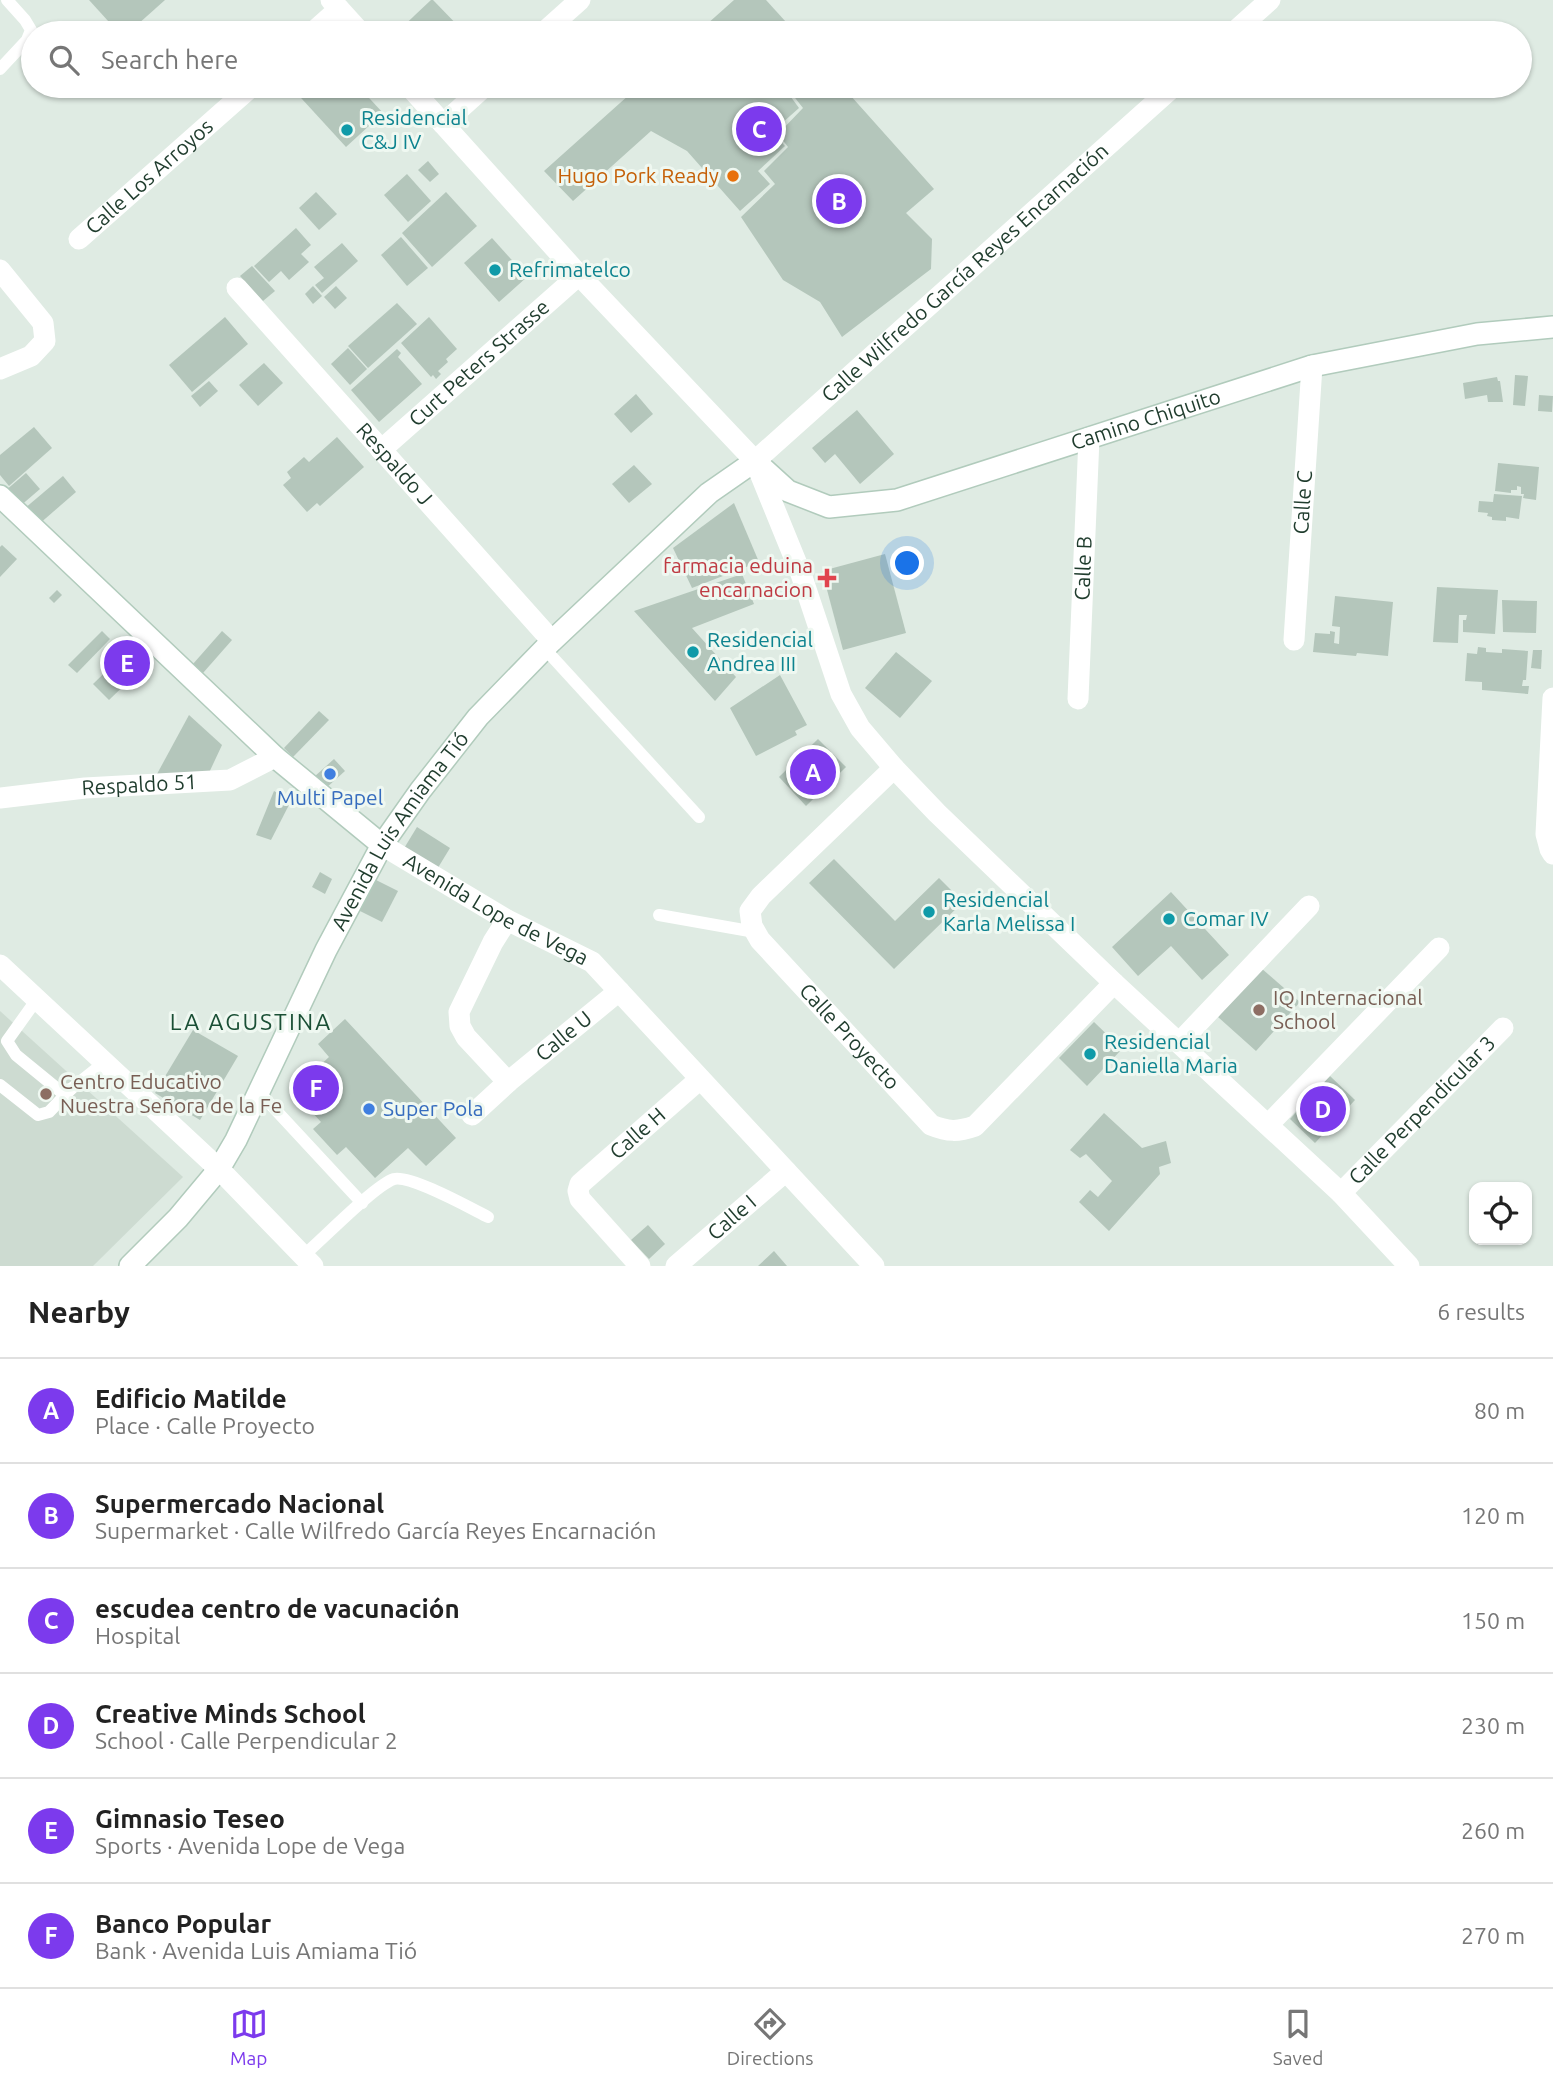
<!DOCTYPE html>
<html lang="en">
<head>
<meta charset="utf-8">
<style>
	:root { --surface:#fff; --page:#f6f6f6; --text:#222; --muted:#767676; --line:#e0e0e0; --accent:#7c3aed }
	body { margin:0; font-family:Ubuntu,sans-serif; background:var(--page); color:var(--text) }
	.controls { position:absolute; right:21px; bottom:21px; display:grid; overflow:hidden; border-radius:14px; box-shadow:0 2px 5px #0004 }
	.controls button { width:63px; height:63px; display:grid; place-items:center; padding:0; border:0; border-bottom:2px solid var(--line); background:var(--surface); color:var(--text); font:35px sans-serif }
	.you { position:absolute; left:908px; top:564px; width:24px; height:24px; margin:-18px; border:5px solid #fff; border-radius:50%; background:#1a73e8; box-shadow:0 0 0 10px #1a73e833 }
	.badge { display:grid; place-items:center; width:46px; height:46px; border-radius:50%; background:var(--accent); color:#fff; font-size:23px; font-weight:700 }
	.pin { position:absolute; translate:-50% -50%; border:4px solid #fff; box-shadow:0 2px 7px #0006 }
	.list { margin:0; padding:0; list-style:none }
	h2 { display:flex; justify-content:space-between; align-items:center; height:91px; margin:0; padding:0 28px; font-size:30px }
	h2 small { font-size:23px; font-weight:400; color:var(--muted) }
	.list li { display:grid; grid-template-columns:46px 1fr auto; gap:21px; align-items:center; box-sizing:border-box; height:105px; padding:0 28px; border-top:2px solid var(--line) }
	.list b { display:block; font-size:26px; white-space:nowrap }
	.list p { margin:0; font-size:23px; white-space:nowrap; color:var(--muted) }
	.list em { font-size:23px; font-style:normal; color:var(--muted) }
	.icon { flex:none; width:38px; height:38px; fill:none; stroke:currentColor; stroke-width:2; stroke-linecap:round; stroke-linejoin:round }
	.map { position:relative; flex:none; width:1553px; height:1266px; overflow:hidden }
	.search { position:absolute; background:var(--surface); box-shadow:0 2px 5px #0004; left:21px; right:21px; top:21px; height:77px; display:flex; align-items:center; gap:18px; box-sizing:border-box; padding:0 24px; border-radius:38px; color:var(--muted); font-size:26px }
	.sheet { height:721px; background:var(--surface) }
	nav { display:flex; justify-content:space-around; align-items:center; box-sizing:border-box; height:98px; border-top:2px solid var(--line); background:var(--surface); font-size:19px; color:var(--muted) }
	nav a { display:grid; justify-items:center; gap:4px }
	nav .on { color:var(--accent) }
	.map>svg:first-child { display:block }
</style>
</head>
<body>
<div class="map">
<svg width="1553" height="1266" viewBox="0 0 1553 1266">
	<rect width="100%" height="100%" fill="#dfebe3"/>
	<path fill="#cddbd1" d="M0,1011L183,1177L93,1266H0Z"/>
	<g fill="#b4c6bb">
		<path d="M89,0H165L128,33H119Z"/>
		<path d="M431,0H433L465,33H396Z"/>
		<path d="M734,0H766L796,33H697Z"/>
		<path d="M293,86H358L383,113L346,147L291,87Z"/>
		<path d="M639,86H796L788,93L799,108L772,132L785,146L758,171L770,184L740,211L687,151L651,131L573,201L544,171Z"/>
		<path d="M801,86H842L934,189L906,213L932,239L931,269L842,337L820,302L783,280L741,217L775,184L764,171L788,147L778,134L803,108L792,94Z"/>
		<path d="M428,161L439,174L430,182L418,170Z"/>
		<path d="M407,174L431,201L408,222L384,195Z"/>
		<path d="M316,192L337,214L319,230L299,208Z"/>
		<path d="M446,192L477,226L432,267L402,233Z"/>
		<path d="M296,228L311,245L301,254L309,262L289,280L281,271L269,282L254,266Z"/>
		<path d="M401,237L428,268L407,286L381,255Z"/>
		<path d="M492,238L527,277L499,302L464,263Z"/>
		<path d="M342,243L358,261L322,293L315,285L324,278L314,267Z"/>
		<path d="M252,266L275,291L263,301L240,276Z"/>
		<path d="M313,286L322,296L313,304L305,294Z"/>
		<path d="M336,286L347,298L335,309L324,297Z"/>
		<path d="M397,303L417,324L368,368L348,346Z"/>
		<path d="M225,317L248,344L192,392L169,365Z"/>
		<path d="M429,317L457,349L446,359L448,362L438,371L441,374L436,379L433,375L431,377L401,343Z"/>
		<path d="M348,348L367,369L350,385L331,364Z"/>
		<path d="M397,349L401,353L398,357L422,384L379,422L351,390Z"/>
		<path d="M264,363L283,383L258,406L239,385Z"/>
		<path d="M1515,375L1528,376L1525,406L1513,405Z"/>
		<path d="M1497,377L1498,381H1500L1503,402H1488L1487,395L1465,399L1463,383Z"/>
		<path d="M209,381L218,391L200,407L191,396Z"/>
		<path d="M636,394L653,414L631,433L614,414Z"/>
		<path d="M1539,395L1553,396L1552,412L1538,411Z"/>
		<path d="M857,410L894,454L860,484L835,454L825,463L812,448Z"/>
		<path d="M34,427L52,448L9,486L0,475V455Z"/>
		<path d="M337,437L364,467L320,506L317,503L307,512L283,485L291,478L287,472L304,457L309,462Z"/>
		<path d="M1498,463L1539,467L1536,500L1523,498L1524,494H1521V487L1517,486V490H1511V493L1495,491Z"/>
		<path d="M634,465L652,484L629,503L612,484Z"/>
		<path d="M26,473L40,489L19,507L5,491Z"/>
		<path d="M63,476L76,492L38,525L24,509Z"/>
		<path d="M1494,494L1522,496L1519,519L1506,517V521L1492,520V517L1487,516L1488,513L1478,512L1479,501L1493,502Z"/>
		<path d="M734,503L759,562L692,588L673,548Z"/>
		<path d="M2,545L17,559L0,577V547Z"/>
		<path d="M885,554L906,633L843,650L822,571Z"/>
		<path d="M742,574L754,604L692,628L736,677L715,701L634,611Z"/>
		<path d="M1437,587L1498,590L1495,634L1463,632V620H1466L1467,615H1459L1458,643L1433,642Z"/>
		<path d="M57,590L62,595L54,603L49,598Z"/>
		<path d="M1335,596L1393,602L1388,656L1357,653L1356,656L1313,652L1315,633L1330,634V631L1335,632L1334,643L1339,644L1340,627L1332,626Z"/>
		<path d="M1502,600L1537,601L1536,633L1503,632Z"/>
		<path d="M102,631L110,639L77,673L68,665Z"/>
		<path d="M222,631L232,640L203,673L193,664Z"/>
		<path d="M1478,647L1486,648V652L1502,653V649L1528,651L1526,680H1523L1522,686H1529L1528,694L1482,690V682L1465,681L1467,653L1477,654Z"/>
		<path d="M1533,650H1542L1541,669L1531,668Z"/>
		<path d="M896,652L932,681L900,718L865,688Z"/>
		<path d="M125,653L141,669L109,700L93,684Z"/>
		<path d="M780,675L807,725L795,731L797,735L756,756L730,708Z"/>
		<path d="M319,711L329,720L293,757L284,748Z"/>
		<path d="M189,715L222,745L207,777L157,774Z"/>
		<path d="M818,739L846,767L806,806L779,777Z"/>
		<path d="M334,759L345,771L325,789L314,777Z"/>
		<path d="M274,791L291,801L271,840L256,835Z"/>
		<path d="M417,827L450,848L436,871L403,850Z"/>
		<path d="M834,859L895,921L939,878L963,902L894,969L809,883Z"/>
		<path d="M320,872L332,879L325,894L312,887Z"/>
		<path d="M374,879L398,891L382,922L358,910Z"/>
		<path d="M1171,892L1229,955L1202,980L1171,946L1138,976L1112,947Z"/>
		<path d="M1261,968L1300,1002L1256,1051L1218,1017Z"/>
		<path d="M345,1019L456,1138L426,1166L408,1148L375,1178L346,1147L337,1155L313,1129L321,1122L297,1096L299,1085L329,1057L318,1044Z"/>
		<path d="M1094,1022L1122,1049L1087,1086L1059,1058Z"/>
		<path d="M193,1030L238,1056L200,1120L155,1093Z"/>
		<path d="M1330,1076L1355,1100L1315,1143L1290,1119Z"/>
		<path d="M1104,1113L1142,1148L1166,1141L1171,1163L1159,1167L1160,1174L1109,1231L1079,1202L1090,1190L1098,1197L1112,1181L1086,1154L1080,1158L1070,1150Z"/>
		<path d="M648,1225L665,1244L649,1259L631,1240Z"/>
		<path d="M774,1251L787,1266H758Z"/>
	</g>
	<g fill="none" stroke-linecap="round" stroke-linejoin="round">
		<g stroke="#b1cbbc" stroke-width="24">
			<g id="secondary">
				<path d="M0,496L275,757L382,845"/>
				<path id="s14" d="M130,1266L178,1218L219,1169L236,1140L326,950L382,845L420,791L478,717L552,641L709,493L755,461L788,491L829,507L897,500L1312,366L1477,334L1553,327"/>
			</g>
		</g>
		<g stroke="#fff" stroke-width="12">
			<path d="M0,69L27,40L31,30L25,20L7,0"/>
			<path d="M545,649L699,817"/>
			<path d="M659,915L755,932"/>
			<path d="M37,999L7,1041L16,1055L60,1091L71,1089L105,1062"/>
			<path d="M0,1085L38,1115L49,1112L71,1089"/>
			<path d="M259,1092L362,1203"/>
			<path d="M303,1256C321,1241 375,1185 394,1179C411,1175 470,1208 488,1217"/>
		</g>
		<g stroke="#fff" stroke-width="21">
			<path d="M331,0L361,33"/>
			<path d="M312,33L339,9"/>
			<path d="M543,33L580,0"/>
			<path d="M1233,33L1270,0"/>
			<path d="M409,86L579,275L755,461L801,574L841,694L860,728L894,768L937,813L1114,983L1341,1193L1409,1266"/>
			<path d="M443,124L485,86"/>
			<path id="s1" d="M79,239L252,86"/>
			<path d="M0,270L43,323L45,341L31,356L0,369"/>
			<path id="s2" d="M237,288L552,641"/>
			<path id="s3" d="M381,450L579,275"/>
			<path id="s4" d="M755,461L1174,86"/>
			<path id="s5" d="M1294,640L1312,366"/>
			<path d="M1553,698L1546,834L1550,849L1553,854"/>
			<path id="s6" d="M1078,699L1089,438"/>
			<path id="s7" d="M894,768L761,896L750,911L752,926L760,940L931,1125C948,1132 958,1132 975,1126L1114,983"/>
			<path id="s8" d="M0,798L85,788L230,780L275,757"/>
			<path id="s9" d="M382,845L507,920L592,962L874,1266"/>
			<path d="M507,920L493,942L459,1012L460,1026L466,1037L508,1082"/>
			<path d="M0,965L219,1169L313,1266"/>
			<path d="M1179,1043L1309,906"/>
			<path id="s10" d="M472,1115L508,1082L619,991"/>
			<path d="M1268,1125L1439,948"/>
			<path id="s11" d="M1341,1193L1503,1028"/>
			<path id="s12" d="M640,1266L580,1199L578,1191L580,1184L700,1079"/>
			<path id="s13" d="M676,1266L786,1171"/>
		</g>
		<use href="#secondary" stroke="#fff" stroke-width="21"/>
	</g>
	<g fill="#0f9aa8" stroke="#eff8f1" stroke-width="2.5">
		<circle cx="347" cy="130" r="7"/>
		<circle cx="495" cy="270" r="7"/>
		<circle cx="693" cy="652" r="7"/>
		<circle cx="929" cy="912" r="7"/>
		<circle cx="1169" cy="919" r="7"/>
		<circle cx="1090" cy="1054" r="7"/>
	</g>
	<circle fill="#e8710a" stroke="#eff8f1" stroke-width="2.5" cx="733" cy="176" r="7"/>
	<path fill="#e0444e" stroke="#eff8f1" stroke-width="2.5" d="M823.5 567.5h7v7h7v7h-7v7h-7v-7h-7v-7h7z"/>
	<g fill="#3f7fe0" stroke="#eff8f1" stroke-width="2.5">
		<circle cx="330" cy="774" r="7"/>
		<circle cx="369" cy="1109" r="7"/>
	</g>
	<g fill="#8d6e63" stroke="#eff8f1" stroke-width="2.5">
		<circle cx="1259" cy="1010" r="7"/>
		<circle cx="46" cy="1094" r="7"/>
	</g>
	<g text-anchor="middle" stroke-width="6" stroke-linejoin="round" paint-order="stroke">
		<g font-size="21" fill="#0d838f" stroke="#eff8f1" text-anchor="start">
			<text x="361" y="125">Residencial<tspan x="361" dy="24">C&amp;J IV</tspan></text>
			<text x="509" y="277">Refrimatelco</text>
			<text x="707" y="647">Residencial<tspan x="707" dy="24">Andrea III</tspan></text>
			<text x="943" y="907">Residencial<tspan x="943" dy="24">Karla Melissa I</tspan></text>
			<text x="1183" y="926">Comar IV</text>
			<text x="1104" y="1049">Residencial<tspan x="1104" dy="24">Daniella Maria</tspan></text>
		</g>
		<g font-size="21" fill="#1f3c2d" stroke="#eff8f1">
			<text dy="7" stroke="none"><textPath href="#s1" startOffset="94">Calle Los Arroyos</textPath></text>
			<text dy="7" stroke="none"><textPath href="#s4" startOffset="282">Calle Wilfredo García Reyes Encarnación</textPath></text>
			<text dy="7" stroke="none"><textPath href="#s3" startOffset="131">Curt Peters Strasse</textPath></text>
			<text dy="7" stroke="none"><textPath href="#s14" startOffset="1451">Camino Chiquito</textPath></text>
			<text dy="7" stroke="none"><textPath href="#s2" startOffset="236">Respaldo J</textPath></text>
			<text dy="7" stroke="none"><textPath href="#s5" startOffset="138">Calle C</textPath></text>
			<text dy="7" stroke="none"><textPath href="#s6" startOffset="131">Calle B</textPath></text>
			<text dy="7" stroke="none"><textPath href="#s8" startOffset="140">Respaldo 51</textPath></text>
			<text dy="7" stroke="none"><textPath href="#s14" startOffset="516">Avenida Luis Amiama Tió</textPath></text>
			<text dy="7" stroke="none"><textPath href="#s9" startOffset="131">Avenida Lope de Vega</textPath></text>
			<text dy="7" stroke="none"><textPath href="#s10" startOffset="121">Calle U</textPath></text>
			<text dy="7" stroke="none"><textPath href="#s7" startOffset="366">Calle Proyecto</textPath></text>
			<text dy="7" stroke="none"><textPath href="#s11" startOffset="116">Calle Perpendicular 3</textPath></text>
			<text dy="7" stroke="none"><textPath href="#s12" startOffset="182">Calle H</textPath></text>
			<text dy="7" stroke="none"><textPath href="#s13" startOffset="74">Calle I</textPath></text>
		</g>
		<g font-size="21" fill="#c56008" stroke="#eff8f1" text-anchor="end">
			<text x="719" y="183">Hugo Pork Ready</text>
		</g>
		<g font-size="21" fill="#be3a42" stroke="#eff8f1" text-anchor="end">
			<text x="813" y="573">farmacia eduina<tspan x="813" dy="24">encarnacion</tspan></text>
		</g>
		<g font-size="21" fill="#366cbe" stroke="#eff8f1">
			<text x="330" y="805">Multi Papel</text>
			<text x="383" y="1116" text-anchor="start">Super Pola</text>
		</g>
		<g font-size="21" fill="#785e54" stroke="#eff8f1" text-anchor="start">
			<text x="1273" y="1005">IQ Internacional<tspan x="1273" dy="24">School</tspan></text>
			<text x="60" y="1089">Centro Educativo<tspan x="60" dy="24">Nuestra Señora de la Fe</tspan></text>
		</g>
		<g font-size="23" letter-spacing="2" fill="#1a4f35" stroke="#eff8f1">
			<text x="251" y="1030">LA AGUSTINA</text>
		</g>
	</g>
</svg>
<div class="controls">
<button><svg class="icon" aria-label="locate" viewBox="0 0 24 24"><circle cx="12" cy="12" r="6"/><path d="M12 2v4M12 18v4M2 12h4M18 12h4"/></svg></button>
</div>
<div class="you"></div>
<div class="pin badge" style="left:813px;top:772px">A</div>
<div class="pin badge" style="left:839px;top:201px">B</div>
<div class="pin badge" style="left:759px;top:129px">C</div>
<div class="pin badge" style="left:1323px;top:1109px">D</div>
<div class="pin badge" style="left:127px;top:663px">E</div>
<div class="pin badge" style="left:316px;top:1088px">F</div>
<div class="search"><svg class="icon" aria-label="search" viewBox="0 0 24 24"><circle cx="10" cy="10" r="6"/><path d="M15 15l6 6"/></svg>Search here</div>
</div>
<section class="sheet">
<h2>Nearby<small>6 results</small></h2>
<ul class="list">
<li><span class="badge">A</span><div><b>Edificio Matilde</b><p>Place · Calle Proyecto</p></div><em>80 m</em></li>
<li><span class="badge">B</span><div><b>Supermercado Nacional</b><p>Supermarket · Calle Wilfredo García Reyes Encarnación</p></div><em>120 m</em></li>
<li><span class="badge">C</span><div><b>escudea centro de vacunación</b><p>Hospital</p></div><em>150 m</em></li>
<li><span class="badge">D</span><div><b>Creative Minds School</b><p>School · Calle Perpendicular 2</p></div><em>230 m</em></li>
<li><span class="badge">E</span><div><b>Gimnasio Teseo</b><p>Sports · Avenida Lope de Vega</p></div><em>260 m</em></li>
<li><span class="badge">F</span><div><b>Banco Popular</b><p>Bank · Avenida Luis Amiama Tió</p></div><em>270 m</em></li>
</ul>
</section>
<nav>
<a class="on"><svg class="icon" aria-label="map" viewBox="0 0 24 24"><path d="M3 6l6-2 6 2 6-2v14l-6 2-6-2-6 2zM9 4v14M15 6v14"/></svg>Map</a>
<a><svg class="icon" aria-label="directions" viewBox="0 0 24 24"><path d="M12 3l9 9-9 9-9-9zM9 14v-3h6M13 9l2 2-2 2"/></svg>Directions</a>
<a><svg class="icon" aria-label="saved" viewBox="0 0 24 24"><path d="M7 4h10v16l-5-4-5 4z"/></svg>Saved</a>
</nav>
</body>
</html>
